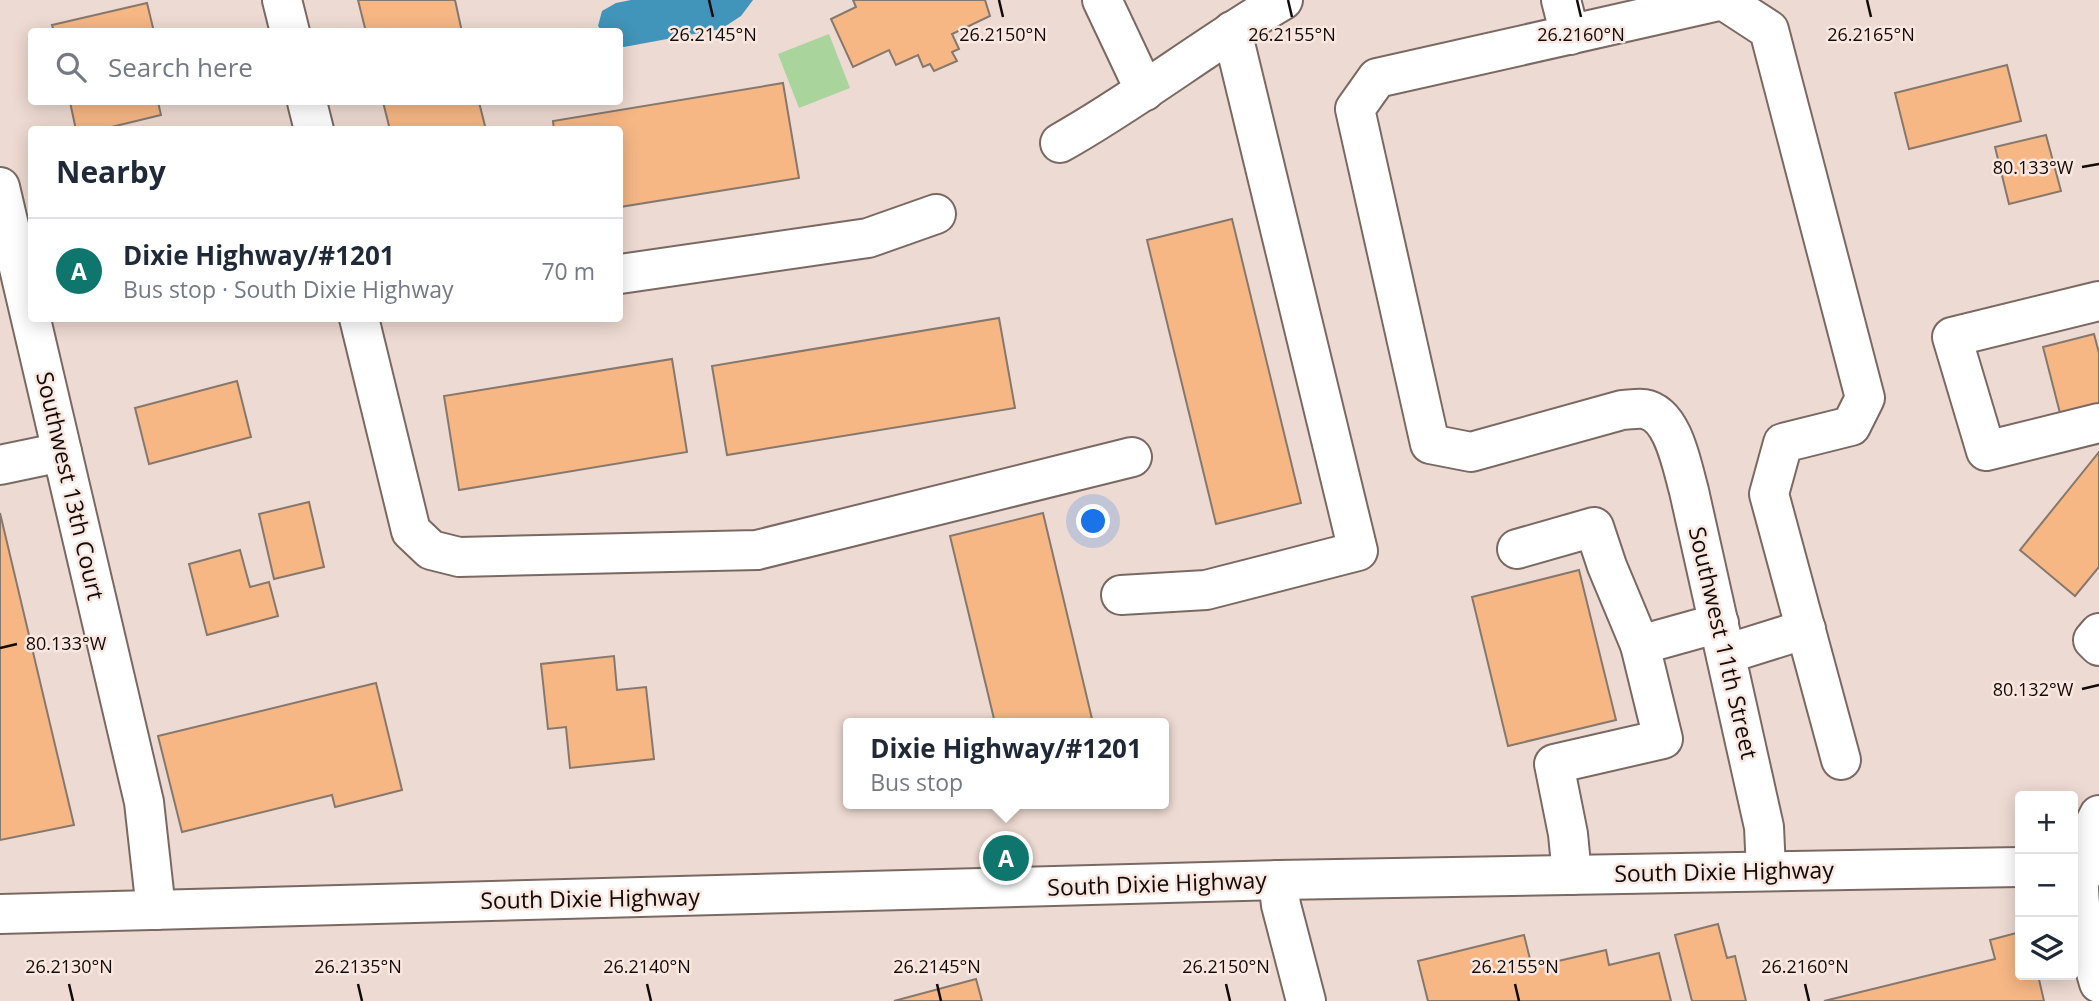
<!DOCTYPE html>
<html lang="en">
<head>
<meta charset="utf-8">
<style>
	:root { --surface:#fff; --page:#f2f2f3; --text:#1f2937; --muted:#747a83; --line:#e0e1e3; --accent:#0f766e }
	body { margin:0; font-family:"Open Sans",sans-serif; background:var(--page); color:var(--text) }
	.controls { position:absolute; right:21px; bottom:21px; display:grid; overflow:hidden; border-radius:7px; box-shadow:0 4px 18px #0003 }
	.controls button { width:63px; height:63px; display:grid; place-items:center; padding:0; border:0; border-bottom:2px solid var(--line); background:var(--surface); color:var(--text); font:35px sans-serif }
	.you { position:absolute; left:1094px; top:522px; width:24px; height:24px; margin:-18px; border:5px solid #fff; border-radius:50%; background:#1a73e8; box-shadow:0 0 0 10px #1a73e833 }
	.badge { display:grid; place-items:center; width:46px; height:46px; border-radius:50%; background:var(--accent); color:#fff; font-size:23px; font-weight:700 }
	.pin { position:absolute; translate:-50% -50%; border:4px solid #fff; box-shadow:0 2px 7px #0006 }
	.popup { position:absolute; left:843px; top:718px; width:326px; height:91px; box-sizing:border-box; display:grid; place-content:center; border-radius:7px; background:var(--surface); filter:drop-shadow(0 2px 5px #0005); font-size:23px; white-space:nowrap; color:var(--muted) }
	.popup b { font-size:26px; color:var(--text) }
	.popup::after { content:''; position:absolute; left:50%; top:100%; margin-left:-14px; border:14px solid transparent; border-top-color:var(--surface) }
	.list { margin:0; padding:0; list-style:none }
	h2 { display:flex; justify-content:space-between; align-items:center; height:91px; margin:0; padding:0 28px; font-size:30px }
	h2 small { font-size:23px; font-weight:400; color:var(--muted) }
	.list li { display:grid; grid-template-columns:46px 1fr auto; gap:21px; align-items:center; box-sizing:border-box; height:105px; padding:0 28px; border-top:2px solid var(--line) }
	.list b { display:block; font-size:26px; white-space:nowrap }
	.list p { margin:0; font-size:23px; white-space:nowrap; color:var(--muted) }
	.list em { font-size:23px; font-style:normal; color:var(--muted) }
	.icon { flex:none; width:38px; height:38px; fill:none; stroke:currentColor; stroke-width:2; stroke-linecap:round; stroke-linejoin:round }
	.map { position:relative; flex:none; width:2099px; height:1001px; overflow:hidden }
	.search { position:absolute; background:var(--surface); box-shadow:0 4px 18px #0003; left:28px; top:28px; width:595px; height:77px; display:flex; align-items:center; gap:18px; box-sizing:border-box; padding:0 24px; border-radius:7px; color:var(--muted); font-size:26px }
	.panel { position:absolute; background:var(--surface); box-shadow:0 4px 18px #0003; left:28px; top:126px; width:595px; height:196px; border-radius:7px }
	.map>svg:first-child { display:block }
</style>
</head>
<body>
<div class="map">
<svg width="2099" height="1001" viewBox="0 0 2099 1001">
	<rect width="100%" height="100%" fill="#eddad2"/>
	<path fill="#a9d49c" d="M829,34L850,88L799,108L778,54Z"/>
	<path fill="#4194ba" d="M631,0H753L741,16L721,29L624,47L620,46V32L602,31L598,26L602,11L616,3Z"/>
	<g fill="#f6b785" stroke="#86786d" stroke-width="2">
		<path d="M358,0H455L462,32H366Z"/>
		<path d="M853,0H985L990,16L952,34L959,49L952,52L957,61L934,71L930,64L923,67L918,55L896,65L889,50L853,67L831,19L856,7Z"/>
		<path d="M147,3L154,32H54L52,25Z"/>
		<path d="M2007,65L2021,121L1909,149L1895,93Z"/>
		<path d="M783,83L799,178L620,207V130H554L553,121Z"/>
		<path d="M70,102H158L161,115L99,130H76Z"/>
		<path d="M383,102H479L486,130H390Z"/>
		<path d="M2046,135L2061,191L2009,204L1995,147Z"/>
		<path d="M1232,219L1301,503L1216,524L1147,240Z"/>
		<path d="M999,318L1015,408L727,455L712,366Z"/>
		<path d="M2094,334L2099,353V408L2061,417L2043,347Z"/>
		<path d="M672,359L687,452L459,490L444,396Z"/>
		<path d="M237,381L251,437L149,464L135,408Z"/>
		<path d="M2099,452V567L2075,596L2020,550Z"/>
		<path d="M309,502L324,567L274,579L259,514Z"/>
		<path d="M0,513L74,825L0,840Z"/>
		<path d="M1043,513L1093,723H995L950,536Z"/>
		<path d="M240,550L250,587L269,582L278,616L207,635L189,564Z"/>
		<path d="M1579,570L1616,720L1508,746L1472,597Z"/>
		<path d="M614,656L617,690L646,687L654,759L570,768L566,727L548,729L541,664Z"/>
		<path d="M376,683L402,790L335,807L332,795L182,832L158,736Z"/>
		<path d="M1718,924L1727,958L1735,956L1746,1001H1692L1675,935Z"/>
		<path d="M2020,932V975H2038L2044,1001H1824L1995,959L1990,940Z"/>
		<path d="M1524,935L1532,967L1606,950L1609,965L1659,953L1671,1001H1428L1418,961Z"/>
		<path d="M976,979L982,1001H894Z"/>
	</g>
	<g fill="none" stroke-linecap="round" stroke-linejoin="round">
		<g stroke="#7a6963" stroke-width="42">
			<g id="minor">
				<path d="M282,0L290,32"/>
				<path d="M1102,0L1145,91"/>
				<path d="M1561,0L1570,35"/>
				<path d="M307,102L314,130"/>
				<path d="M1060,143C1137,100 1206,45 1283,0"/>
				<path d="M0,187L144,802L156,910"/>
				<path d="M620,274L868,238L936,214"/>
				<path d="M2099,301L1952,337L1986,451L2099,423"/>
				<path d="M359,318L411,531L431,550L459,557L757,550L1132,457"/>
				<path d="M0,465L62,452"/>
				<path d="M1517,549L1594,527L1607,566L1640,645L1719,623"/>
				<path d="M1121,595L1206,590L1358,551L1232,31"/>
				<path d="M2099,633L2093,640L2099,646"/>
				<path d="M1726,654L1806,629"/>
				<path d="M2099,815C2065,879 2081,918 2099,983"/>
				<path d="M1766,870L1764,827L1689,491C1682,467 1674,414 1644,409C1637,408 1628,410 1622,410L1471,452L1430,444L1355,109L1377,78L1723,0L1769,30L1865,398L1851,426L1783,443L1769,494L1841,760"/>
				<path d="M1572,875L1568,834L1554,764L1663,739L1640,645"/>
				<path d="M1278,880L1281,905L1306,1001"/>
			</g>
		</g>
		<g stroke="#7a6963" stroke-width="42">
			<g id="major">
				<path d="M2073,867L2099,866"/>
				<path d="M0,914L1278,880L2020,867"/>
			</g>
		</g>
		<use href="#minor" stroke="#fff" stroke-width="38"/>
		<use href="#major" stroke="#fff" stroke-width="38"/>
	</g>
	<path fill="none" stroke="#100a08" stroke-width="2.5" d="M709,0L713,17M999,0L1003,17M1288,0L1292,17M1577,0L1581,17M1867,0L1871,17M2082,167L2099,164M0,648L17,644M2082,689L2099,685M69,984L73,1001M358,984L362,1001M647,984L651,1001M937,984L941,1001M1226,984L1230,1001M1515,984L1519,1001M1805,984L1809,1001"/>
	<g text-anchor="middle" stroke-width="5" stroke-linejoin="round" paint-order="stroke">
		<g font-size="23" fill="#100a08" stroke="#fae7df">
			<text transform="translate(70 486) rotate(77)" y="8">Southwest 13th Court</text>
			<text transform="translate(1723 643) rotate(77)" y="8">Southwest 11th Street</text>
			<text transform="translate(1724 872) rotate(-1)" y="8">South Dixie Highway</text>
			<text transform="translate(1157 884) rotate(-2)" y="8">South Dixie Highway</text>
			<text transform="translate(590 899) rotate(-1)" y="8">South Dixie Highway</text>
		</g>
	</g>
	<g font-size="18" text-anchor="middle" fill="#100a08" stroke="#fae7df" stroke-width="5" stroke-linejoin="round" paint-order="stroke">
		<text x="713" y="41">26.2145°N</text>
		<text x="1003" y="41">26.2150°N</text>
		<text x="1292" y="41">26.2155°N</text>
		<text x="1581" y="41">26.2160°N</text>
		<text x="1871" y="41">26.2165°N</text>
		<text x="2033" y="174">80.133°W</text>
		<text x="66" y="650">80.133°W</text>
		<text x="2033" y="696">80.132°W</text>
		<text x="69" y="973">26.2130°N</text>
		<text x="358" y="973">26.2135°N</text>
		<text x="647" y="973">26.2140°N</text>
		<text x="937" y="973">26.2145°N</text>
		<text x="1226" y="973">26.2150°N</text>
		<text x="1515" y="973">26.2155°N</text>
		<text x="1805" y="973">26.2160°N</text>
	</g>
</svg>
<div class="controls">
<button>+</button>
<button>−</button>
<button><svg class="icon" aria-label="layers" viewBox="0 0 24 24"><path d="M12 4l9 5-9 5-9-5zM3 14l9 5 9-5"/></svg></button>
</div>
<div class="you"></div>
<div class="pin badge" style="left:1006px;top:858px">A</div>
<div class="popup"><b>Dixie Highway/#1201</b>Bus stop</div>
<div class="search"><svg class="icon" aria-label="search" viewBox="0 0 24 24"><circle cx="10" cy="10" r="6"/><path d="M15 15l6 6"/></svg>Search here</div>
<section class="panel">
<h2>Nearby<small></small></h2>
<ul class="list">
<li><span class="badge">A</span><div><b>Dixie Highway/#1201</b><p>Bus stop · South Dixie Highway</p></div><em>70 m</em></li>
</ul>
</section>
</div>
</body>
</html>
